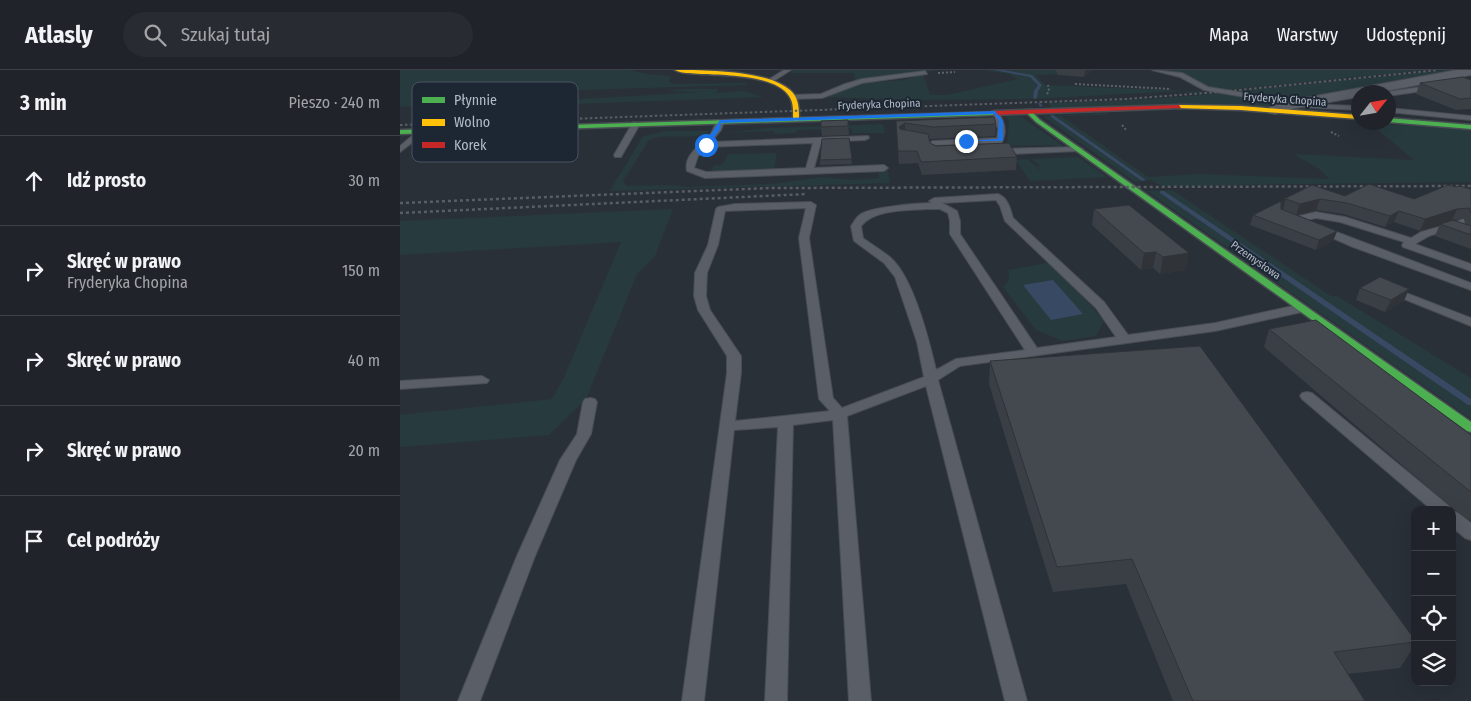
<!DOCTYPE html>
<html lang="pl">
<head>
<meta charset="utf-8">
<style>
	:root { --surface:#20242a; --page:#282c32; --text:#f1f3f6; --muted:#a2a4a8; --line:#3d4147 }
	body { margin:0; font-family:"Fira Sans Condensed",sans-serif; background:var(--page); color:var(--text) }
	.controls { position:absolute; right:15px; bottom:15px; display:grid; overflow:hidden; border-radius:10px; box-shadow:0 5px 20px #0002 }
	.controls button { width:45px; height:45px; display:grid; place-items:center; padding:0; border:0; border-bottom:1px solid var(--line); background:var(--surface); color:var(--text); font:25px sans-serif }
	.compass { position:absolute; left:951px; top:15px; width:45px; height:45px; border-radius:50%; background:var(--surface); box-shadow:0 5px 20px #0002; rotate:59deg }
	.stop { position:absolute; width:15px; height:15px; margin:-11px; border:4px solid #1a73e8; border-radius:50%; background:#fff }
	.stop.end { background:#1a73e8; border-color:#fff; box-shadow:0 1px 5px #0008 }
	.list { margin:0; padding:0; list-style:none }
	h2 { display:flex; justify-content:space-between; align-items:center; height:65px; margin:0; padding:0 20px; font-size:21px }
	h2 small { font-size:16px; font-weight:400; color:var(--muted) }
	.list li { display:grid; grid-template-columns:32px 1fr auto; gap:15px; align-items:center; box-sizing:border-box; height:90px; padding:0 20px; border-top:1px solid var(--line) }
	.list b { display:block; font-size:19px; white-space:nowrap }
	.list p { margin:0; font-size:16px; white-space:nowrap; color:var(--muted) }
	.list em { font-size:16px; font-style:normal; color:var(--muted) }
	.icon { flex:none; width:28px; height:28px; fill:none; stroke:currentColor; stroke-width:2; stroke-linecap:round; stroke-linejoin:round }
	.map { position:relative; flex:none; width:1071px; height:631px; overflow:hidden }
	header { display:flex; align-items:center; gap:30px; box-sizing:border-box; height:70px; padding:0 25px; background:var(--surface); border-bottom:1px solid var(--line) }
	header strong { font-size:24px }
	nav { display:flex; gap:28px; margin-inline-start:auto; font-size:18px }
	.search { width:350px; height:45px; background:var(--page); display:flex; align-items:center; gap:12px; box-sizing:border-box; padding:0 18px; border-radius:28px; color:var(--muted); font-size:19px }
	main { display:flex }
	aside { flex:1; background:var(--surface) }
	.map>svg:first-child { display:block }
</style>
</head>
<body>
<header>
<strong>Atlasly</strong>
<div class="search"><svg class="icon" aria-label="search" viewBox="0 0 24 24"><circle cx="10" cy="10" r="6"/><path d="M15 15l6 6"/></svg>Szukaj tutaj</div>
<nav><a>Mapa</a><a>Warstwy</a><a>Udostępnij</a></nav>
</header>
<main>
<aside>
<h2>3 min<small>Pieszo · 240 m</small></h2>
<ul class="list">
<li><svg class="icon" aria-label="ahead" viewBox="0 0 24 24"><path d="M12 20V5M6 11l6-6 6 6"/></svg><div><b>Idź prosto</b></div><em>30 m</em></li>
<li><svg class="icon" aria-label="right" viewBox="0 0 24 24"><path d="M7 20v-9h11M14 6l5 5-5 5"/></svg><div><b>Skręć w prawo</b><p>Fryderyka Chopina</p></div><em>150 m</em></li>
<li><svg class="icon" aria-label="right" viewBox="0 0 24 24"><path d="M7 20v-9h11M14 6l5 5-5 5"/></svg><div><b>Skręć w prawo</b></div><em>40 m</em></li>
<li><svg class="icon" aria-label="right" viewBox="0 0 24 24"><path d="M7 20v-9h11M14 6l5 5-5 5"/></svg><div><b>Skręć w prawo</b></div><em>20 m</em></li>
<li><svg class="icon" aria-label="arrive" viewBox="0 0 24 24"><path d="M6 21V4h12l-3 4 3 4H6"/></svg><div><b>Cel podróży</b></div></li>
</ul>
</aside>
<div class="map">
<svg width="1071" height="631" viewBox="0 0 1071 631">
	<rect width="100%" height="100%" fill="#2a3038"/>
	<g fill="#273a3e">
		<path d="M0,0H230C244,5 257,4 271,7L269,12L275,14L345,13L346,15L147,21L137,25L0,37Z"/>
		<path d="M392,0H539L455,12L454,3H391Z"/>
		<path d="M583,0H670L672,4L636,5L645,15L813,22L790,23L784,21L628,29L519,30L422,27L458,13L503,10L523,4L530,25H547L618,9L609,4Z"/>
		<path d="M760,0H1026L817,21L811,20L777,3Z"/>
		<path d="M1045,0H1066L887,33L826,22Z"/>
		<path d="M283,19H318L316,23L344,21L364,27L17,40L90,31L157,27L164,30L301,22L265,21Z"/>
		<path d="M820,23L861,28L879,35L864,37L790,34L652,38L648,33L755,29Z"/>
		<path d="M706,43L707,45L661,46L748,107L800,104L929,109L918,98L893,84L1014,90L970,53H964L1071,59V112L762,116L751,110L735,112L644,47V46Z"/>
		<path d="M606,45L622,47L663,76L657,78L654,75L607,76L609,53Z"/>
		<path d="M483,54L485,63H452L451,58L398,60L395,63L374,64L373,61L324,63L368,58Z"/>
		<path d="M266,61H311C293,72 269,62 249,70L223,111L226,116L274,115L287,117L373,114L422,107L451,110L479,108V100H488L490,113L210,121L243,66Z"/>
		<path d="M377,83L374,100L317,103L311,100L314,96L323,94L328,84Z"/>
		<path d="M678,87L707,107L630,111L616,90L627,89L637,97L639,103L638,97L640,96L631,89Z"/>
		<path d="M772,120L931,226H937L1071,308V349L747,121Z"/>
		<path d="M273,139L255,186L237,204L186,329L149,365L0,377V345L152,329L165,305L221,172L0,185V151Z"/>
		<path d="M648,193L660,205L671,213L704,251L696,266L663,271L636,260L603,217L609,210L608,200Z"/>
	</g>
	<path fill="#384963" d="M653,210L683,244L651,250L623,215Z"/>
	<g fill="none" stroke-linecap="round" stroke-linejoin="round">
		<g fill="#384963" fill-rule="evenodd">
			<path d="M594,0H603L632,5L642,15L638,21L637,28L635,29L633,28L634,21L638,15L630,7Z"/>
			<path d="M638,33H640L643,36L640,37Z"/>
			<path d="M651,45H653L746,110L742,111L651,47Z"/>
			<path d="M760,121H764L1071,329V335H1068L760,123Z"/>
		</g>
		<g stroke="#484c53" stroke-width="2">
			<g id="lane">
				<path d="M384,0H391L372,12H368V10Z"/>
				<path d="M752,0L782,3L808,17L869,27L893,35L890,37L868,31L804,20L780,7Z"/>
				<path d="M525,1L527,4L462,13L422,28L393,29L390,27L393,25L421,24L445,14L462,9Z"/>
				<path d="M1071,10V14L988,26V22H986Z"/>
				<path d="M901,34L958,36V40L899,37V35Z"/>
				<path d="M988,38L1071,46V50L988,42Z"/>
				<path d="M592,41H598C607,56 607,66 598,79L679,77L683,79L679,81L585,85H582V81L589,80L595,73L533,75L529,73L533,71L597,68L598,59Z"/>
				<path d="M317,50L324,52L321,60L311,72L468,66L469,68L465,70L421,72L414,98L484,95L488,98L484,101L305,108L287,101C283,85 301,75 310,65C313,60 315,55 317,50ZM413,73L406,98L306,102L294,98L298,86L306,77Z"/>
				<path d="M233,52L240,54L221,87H215L214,85Z"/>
				<path d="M19,60L26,62L0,82V76Z"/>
				<path d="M598,124C608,128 610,138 613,148L704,232L728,265L815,253L902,234L908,238L902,242L815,261L560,296L538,310L627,631H605L526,316L447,346L471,631H449L433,350L393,355L387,631H365L378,357L334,360L304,631H282L327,303V286L298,240L294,226L295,203L308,175L316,139L318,137L335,134L411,132L416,135L409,168L433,328L442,338L524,307L517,272L495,207L484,193L454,171L451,156C454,152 457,146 461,144C472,137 517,133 532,133L529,131L534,128ZM596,130L600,136L605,151L696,238L716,267L637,278L560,164V151L557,141L542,133ZM406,138L399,168L419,329L430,341L335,351L341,303V286L310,240L306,226L307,203L318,175L325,141ZM526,139H540L548,143L550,151V164L625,280L556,289L536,300C529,270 514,209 491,188C483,181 472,175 463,168L461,156C475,139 505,141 526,139Z"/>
				<path d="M916,142L945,147L1011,168L1021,162L1056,152L1071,145V152L1069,153L1071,154V160L1059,156L1029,166L1015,174L1071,194V201L1003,177L1002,175L1004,172L940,152L916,148L894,153L889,150L891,148Z"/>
				<path d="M918,155L1071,213V220L953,177L914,160V156Z"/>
				<path d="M988,216L1071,248V256L984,221L982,219L984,217Z"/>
				<path d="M82,306L89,310L87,313L0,319V311Z"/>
				<path d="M907,322L912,323L1049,436L1051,440H1032L902,329L900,326L902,323Z"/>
				<path d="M190,328L195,329L197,332L191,364L176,390L135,486L80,631H58L117,486L160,390L177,364L183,332L185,329Z"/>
				<path d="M1052,441L1058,443L1071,453V470L1065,468L1052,457Z"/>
			</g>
		</g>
		<g stroke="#484c53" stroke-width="2">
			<path id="street" d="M1057,0H1071V5L980,22H958V27L896,38L875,44L870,43L868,40L870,37L894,30Z"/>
		</g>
		<g stroke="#484c53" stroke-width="3">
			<g id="fast">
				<path d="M626,40H630L640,50L1071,352V362L1067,361L636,52L626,42Z"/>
				<path d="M596,42V44L594,45L0,64V60Z"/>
				<path d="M988,48L1071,55V59L988,52Z"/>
			</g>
		</g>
		<g stroke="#484c53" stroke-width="3">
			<g id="slow">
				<path d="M275,0C304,0 373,0 393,23C399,30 399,40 399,49L396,51L393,49C393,42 394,33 389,26C376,5 324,5 301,4C293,3 282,4 275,0Z"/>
				<path d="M779,35L841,36L958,45V49L841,40L777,38Z"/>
			</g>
		</g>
		<g stroke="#484c53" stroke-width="3">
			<path id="jam" d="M779,35L781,38L594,45L591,43L594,41Z"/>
		</g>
		<g stroke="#5d636a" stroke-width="2" stroke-dasharray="2 2" stroke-linecap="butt">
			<path d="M538,3L555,2"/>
			<path d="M675,14L771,19"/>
			<path d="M647,24L649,21L648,15"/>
			<path d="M722,55L727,61"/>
			<path d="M931,62L939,66"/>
		</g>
		<use href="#lane" fill="#5a5e66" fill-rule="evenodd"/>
		<use href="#street" fill="#5a5e66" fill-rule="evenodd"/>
		<use href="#fast" fill="#4caf50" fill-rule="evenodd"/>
		<use href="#slow" fill="#ffc107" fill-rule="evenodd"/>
		<use href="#jam" fill="#c62828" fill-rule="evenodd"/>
		<path stroke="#595d64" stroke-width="2" stroke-dasharray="2.5 2.5" stroke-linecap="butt" d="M0,55L726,29L819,22L1038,0"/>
		<g stroke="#595d64" stroke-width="2.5" stroke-dasharray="3 3" stroke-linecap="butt">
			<path d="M0,133L370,118L1071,116"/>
			<path d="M0,143L407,124"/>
		</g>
	</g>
	<g fill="#3a3f45">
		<path d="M656,0H693L684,7L658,5Z"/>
		<path d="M1071,10V39L1056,40L1016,24L1020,13Z"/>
		<path d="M448,50L449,65L422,66L421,57Z"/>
		<path d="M496,51L596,54L595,66L533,69H529L530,73L536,76L617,87L616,100L522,105L518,93L499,94Z"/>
		<path d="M449,68L452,94L420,95V90Z"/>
		<path d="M912,115L945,126L1014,129L1056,117L1071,119V179L1035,166L1040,154H1065L1064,149L1052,150L1020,161L994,152L985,157L943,144L916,140L897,145L937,161L933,171L916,180L850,155L853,145L881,133L882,130Z"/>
		<path d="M694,139L786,200L760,204L753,198L741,200L692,155Z"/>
		<path d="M960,218L1004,231L985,242L956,230Z"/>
		<path d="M869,259L1071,365V451L1056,441L864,277Z"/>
		<path d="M590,291L1015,570V575L1000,598L948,604L965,631H773L726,514L653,522L589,314Z"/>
	</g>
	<g fill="#303338">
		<path d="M685,0H693L684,7Z"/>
		<path d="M505,53V65L499,57Z"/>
		<path d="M886,129L883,140L879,141L882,130Z"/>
		<path d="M920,129L916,140L896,145L900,134Z"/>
		<path d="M1057,139L1052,150L1020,161L1025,149Z"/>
		<path d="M999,141L994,152L985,157L990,146Z"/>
		<path d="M937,161L933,171L916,180L919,170Z"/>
		<path d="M756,182L753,198L741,200L744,183Z"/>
		<path d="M789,183L786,200L760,204L763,187Z"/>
		<path d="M1009,219L1004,231L985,242L991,230Z"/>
	</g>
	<g fill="#444950" stroke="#303338">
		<path d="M1063,7L1071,10V28L1060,29L1020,13Z"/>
		<path d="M594,47L596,54L533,57L505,53L499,57L500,59L528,64L530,73L536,76L609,73L617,87L521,92L517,81H498L496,51Z"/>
		<path d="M448,50V56L421,57V51Z"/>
		<path d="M449,68L452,89L420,90L422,69Z"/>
		<path d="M969,114L1014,129L1048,115L1056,117L1059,116L1071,119V143L1069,138L1057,139L1025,149L999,141L990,146L947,133L920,129L900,134L886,129L882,130L912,115L945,126Z"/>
		<path d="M881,131V139L937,161L919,170L853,145Z"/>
		<path d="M729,135L789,183L763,187L756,182L744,183L694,139Z"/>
		<path d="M1053,150L1071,156V165L1040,154Z"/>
		<path d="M980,207L1009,219L991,230L960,218Z"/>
		<path d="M916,250L1071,365V422L869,259Z"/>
		<path d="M800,276L1015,570V572L934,582L965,631H793L732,489L657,497L590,291Z"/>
	</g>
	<path fill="#1a73e8" d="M595,41L603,51V70L601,71H564L598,69L599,51L594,44L321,53L320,59L308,76L304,75L320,50Z"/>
	<g text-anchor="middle" stroke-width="4" stroke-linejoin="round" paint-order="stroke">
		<g font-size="11" fill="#b4bcc9" stroke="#1d2633">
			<text transform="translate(885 29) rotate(4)" y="4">Fryderyka Chopina</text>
			<text transform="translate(479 34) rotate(-2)" y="4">Fryderyka Chopina</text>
			<text transform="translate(856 190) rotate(35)" y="4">Przemysłowa</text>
		</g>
	</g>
	<rect x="12" y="12" width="166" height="80" rx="8" fill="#1d2633" stroke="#4a5360" stroke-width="1"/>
	<rect x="22" y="27" width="23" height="6" fill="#4caf50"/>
	<rect x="22" y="49" width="23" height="7" fill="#ffc107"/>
	<rect x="22" y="72" width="23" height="6" fill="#c62828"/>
	<g font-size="14" fill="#b4bcc9">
		<text x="54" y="35">Płynnie</text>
		<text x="54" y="57">Wolno</text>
		<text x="54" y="80">Korek</text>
	</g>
</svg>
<div class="controls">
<button>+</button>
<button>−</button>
<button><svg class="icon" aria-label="locate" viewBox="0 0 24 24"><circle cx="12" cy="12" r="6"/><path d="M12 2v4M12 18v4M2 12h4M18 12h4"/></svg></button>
<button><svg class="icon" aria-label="layers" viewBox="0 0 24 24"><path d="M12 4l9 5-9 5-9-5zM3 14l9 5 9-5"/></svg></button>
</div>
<svg class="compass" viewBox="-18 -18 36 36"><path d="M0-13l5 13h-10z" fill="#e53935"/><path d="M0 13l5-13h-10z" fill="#a2a4a8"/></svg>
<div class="stop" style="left:306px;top:75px"></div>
<div class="stop end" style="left:566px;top:71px"></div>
</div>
</main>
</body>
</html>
